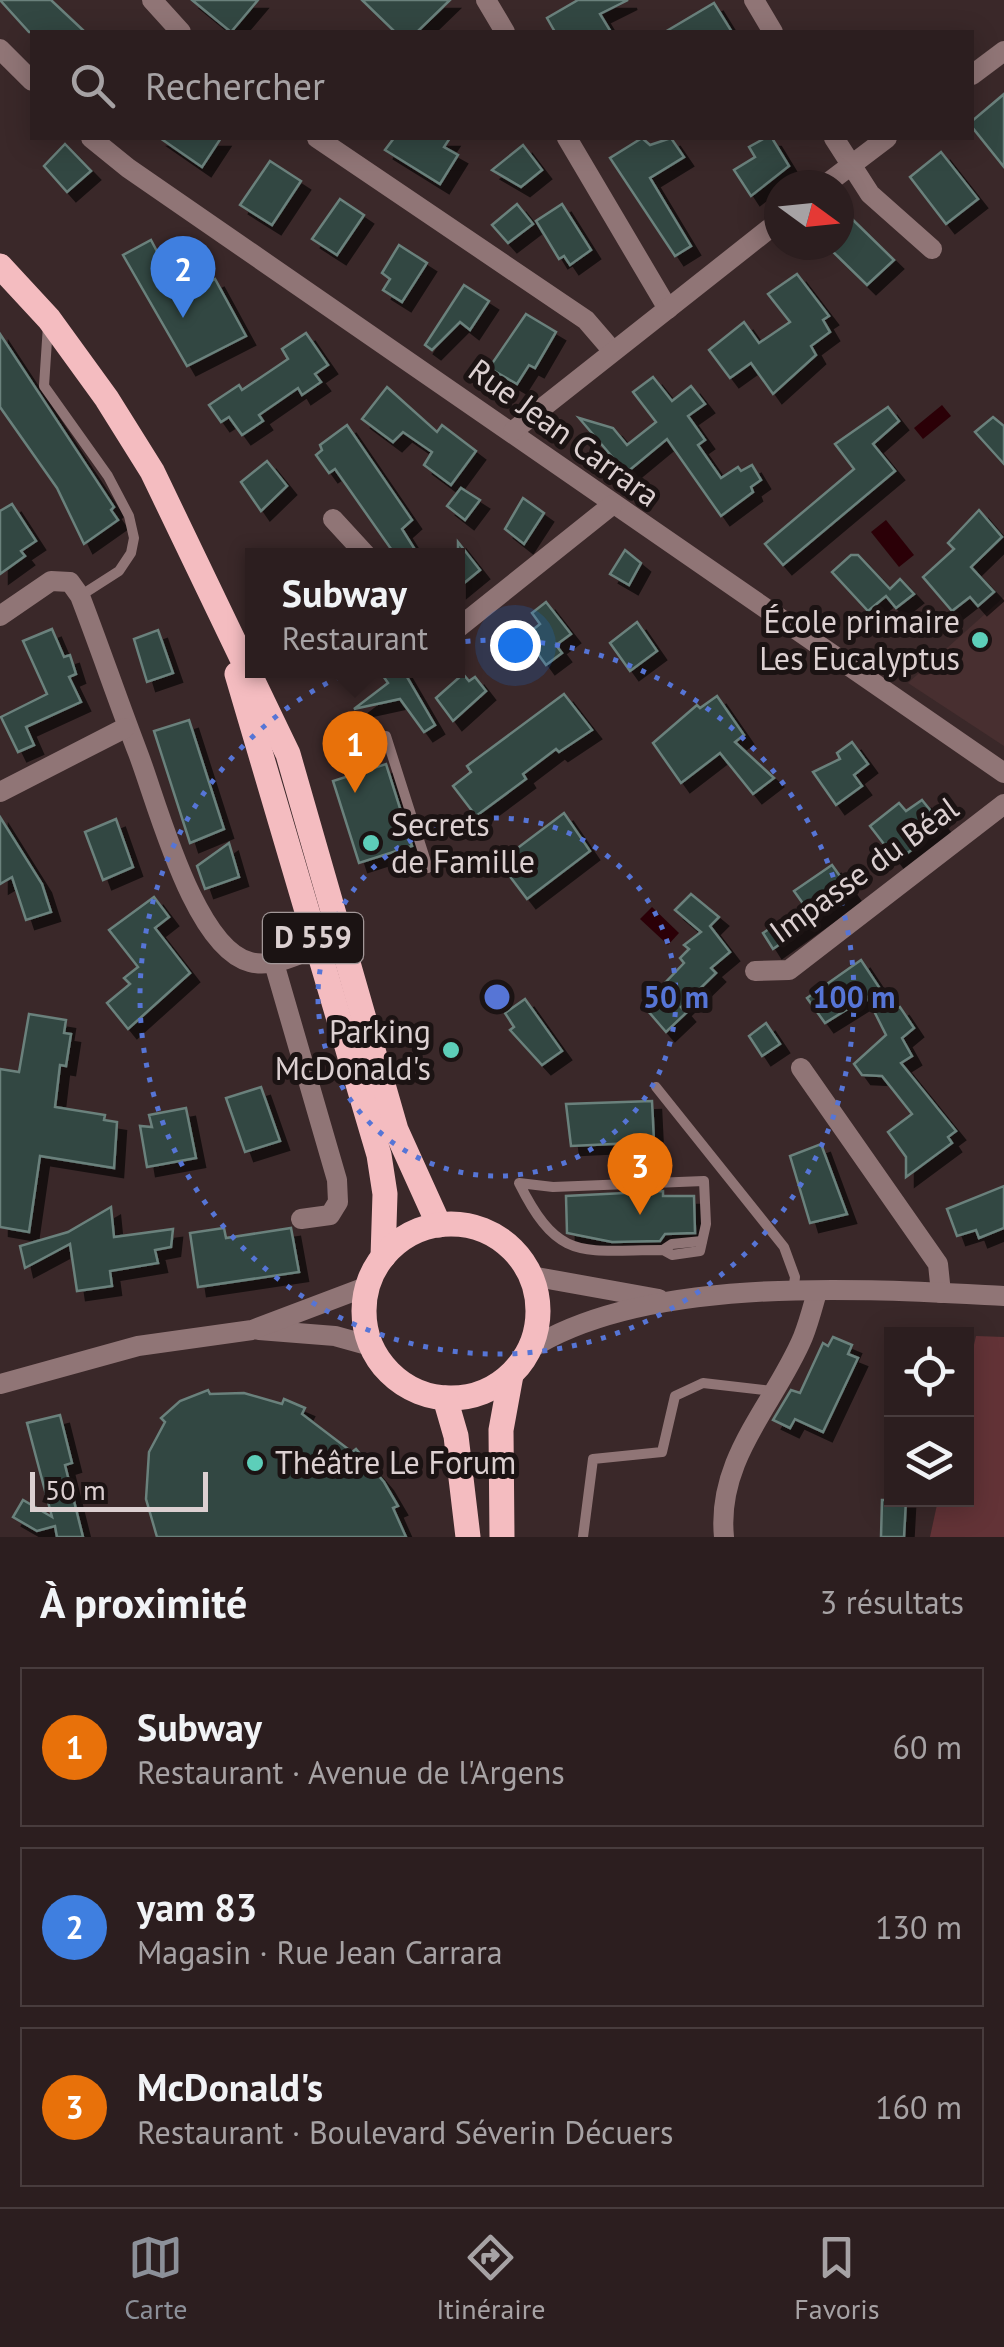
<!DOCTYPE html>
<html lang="fr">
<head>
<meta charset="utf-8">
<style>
	:root { --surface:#2c1e1f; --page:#382b2c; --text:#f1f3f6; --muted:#a6a2a4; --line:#483c3d; --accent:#8c9099 }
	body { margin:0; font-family:"PT Sans",sans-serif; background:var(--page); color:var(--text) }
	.controls { position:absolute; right:30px; bottom:30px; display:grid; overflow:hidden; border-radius:0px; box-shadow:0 5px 25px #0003 }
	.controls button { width:90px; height:90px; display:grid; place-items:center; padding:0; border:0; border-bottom:2px solid var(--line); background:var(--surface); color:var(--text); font:50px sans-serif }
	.compass { position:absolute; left:764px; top:170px; width:90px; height:90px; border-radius:50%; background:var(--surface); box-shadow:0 5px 25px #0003; rotate:105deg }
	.scale { position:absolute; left:30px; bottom:25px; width:178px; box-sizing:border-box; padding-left:10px; border:5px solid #dcd0d1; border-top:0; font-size:28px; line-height:35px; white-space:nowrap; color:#dcd0d1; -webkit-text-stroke:8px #1b1313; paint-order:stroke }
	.you { position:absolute; left:515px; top:645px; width:35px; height:35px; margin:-25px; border:8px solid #fff; border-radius:50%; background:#1a73e8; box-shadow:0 0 0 15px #1a73e833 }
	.badge { display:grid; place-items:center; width:65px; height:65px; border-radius:50%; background:var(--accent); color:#fff; font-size:32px; font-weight:700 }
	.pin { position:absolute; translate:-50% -82px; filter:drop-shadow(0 2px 5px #0008) }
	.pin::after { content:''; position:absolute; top:52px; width:35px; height:30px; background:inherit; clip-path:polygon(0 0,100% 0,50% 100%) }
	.popup { position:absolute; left:245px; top:548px; width:220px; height:130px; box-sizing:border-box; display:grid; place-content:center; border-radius:0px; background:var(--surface); filter:drop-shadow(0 2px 8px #0005); font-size:32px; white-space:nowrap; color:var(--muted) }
	.popup b { font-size:38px; color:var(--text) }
	.popup::after { content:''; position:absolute; left:50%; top:100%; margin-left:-20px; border:20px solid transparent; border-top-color:var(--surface) }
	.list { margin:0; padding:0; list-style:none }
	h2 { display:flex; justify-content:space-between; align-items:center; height:130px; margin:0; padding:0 40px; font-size:42px }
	h2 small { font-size:32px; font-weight:400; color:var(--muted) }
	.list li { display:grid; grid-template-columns:65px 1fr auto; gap:30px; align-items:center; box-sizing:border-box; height:160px; margin:0 20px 20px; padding:0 20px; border:2px solid var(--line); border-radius:0px }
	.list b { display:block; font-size:38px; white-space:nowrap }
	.list p { margin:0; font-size:32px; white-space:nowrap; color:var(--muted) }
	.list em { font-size:32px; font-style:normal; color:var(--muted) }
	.icon { flex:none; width:55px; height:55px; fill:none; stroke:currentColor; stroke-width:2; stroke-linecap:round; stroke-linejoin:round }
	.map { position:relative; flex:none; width:1004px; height:1537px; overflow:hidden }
	.search { position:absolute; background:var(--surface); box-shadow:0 5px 25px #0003; left:30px; right:30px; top:30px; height:110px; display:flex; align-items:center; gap:25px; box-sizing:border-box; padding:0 35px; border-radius:0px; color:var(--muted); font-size:38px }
	.sheet { height:670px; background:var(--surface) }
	nav { display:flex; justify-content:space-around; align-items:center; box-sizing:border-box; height:140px; border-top:2px solid var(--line); background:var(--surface); font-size:28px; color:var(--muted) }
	nav a { display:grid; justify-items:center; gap:5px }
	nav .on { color:var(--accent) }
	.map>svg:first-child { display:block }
</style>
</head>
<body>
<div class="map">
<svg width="1004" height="1537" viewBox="0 0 1004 1537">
	<defs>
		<filter id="shadow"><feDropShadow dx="9" dy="9" stdDeviation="0" flood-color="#0009"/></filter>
	</defs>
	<rect width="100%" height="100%" fill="#3a2829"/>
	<path fill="#482f30" d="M1004,597V746L908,683Z"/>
	<path fill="#633337" d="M976,1336L1004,1337V1537H930L938,1500H966L967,1376Z"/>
	<g fill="#2b0007">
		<path d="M942,405L951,416L923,439L914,428Z"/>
		<path d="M886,520L914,555L899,567L871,532Z"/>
		<path d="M652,907L679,933L668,945L640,919Z"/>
	</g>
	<g fill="#324642" stroke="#6a817c" stroke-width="2.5" filter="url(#shadow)">
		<path d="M0,0H51L85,32H29Z"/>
		<path d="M192,0H258L231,32Z"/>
		<path d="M362,0H450L417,32H395Z"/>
		<path d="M578,0H628L600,14L611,32H555L547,18Z"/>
		<path d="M714,3L732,32H665Z"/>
		<path d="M1004,94V167L972,127V121Z"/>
		<path d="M160,138H221L202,167Z"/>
		<path d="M394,138H450L444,147L458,155L440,184L385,150Z"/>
		<path d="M642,138L650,145L671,138L684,157L650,178L691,246L675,256L610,158Z"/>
		<path d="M765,138H772L789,166L751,196L734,170L755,157L749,147Z"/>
		<path d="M65,144L91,171L67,192L44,166Z"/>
		<path d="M523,145L542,170L521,187L492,170Z"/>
		<path d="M941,152L978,199L946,224L910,177Z"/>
		<path d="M270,161L301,181L272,225L240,205Z"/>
		<path d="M340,199L364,215L337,255L312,239Z"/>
		<path d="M517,204L533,224L508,243L492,225Z"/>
		<path d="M562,204L591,250L570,265L564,256L559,259L536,221Z"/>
		<path d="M850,217L894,260L867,285L826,245H839V228Z"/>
		<path d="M151,240L161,259L173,252L193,291L215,279L246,336L187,366L123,255Z"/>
		<path d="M399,245L427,263L402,302L383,290L390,279L382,273Z"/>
		<path d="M797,274L829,316L823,320L830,332L811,346L816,355L773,394L751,363L730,378L709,350L744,322L759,343L790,322L768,294Z"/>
		<path d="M464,285L489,301L470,330L460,322L432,350L425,345Z"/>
		<path d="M526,314L556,332L535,368L529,365L517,384L489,368Z"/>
		<path d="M306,333L328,365L315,374L321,382L302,395L298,388L259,415L263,421L242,435L229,417L221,422L209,405L239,385L242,390L288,359L282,349Z"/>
		<path d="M0,334L114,507L111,510L118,520L84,544L57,488L0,407Z"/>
		<path d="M653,377L672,401L691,386L705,404L688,416L705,440L698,445L721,478L738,467L741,471L752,465L761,480L751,487L753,492L721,516L667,439L626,473L579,418L613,428L627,445L656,422L633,392Z"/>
		<path d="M387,387L437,432L442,425L476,451L451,485L424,465L432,452L403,432L393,442L362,419Z"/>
		<path d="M888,407L899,421L873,444L895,471L783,565L765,544L854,469L835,444Z"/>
		<path d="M993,417L1004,426V464L975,432Z"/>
		<path d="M347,425L412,520L402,529L419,556H396L335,469L329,473L316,455L322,450L320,445Z"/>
		<path d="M267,461L287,486L261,511L241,482Z"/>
		<path d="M461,488L480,500L465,520L447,506Z"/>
		<path d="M523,498L544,513L524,544L505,529Z"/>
		<path d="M12,504L36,541L21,551L25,556L0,574V511Z"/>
		<path d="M979,510L1002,537L971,567L994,592L978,606L970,597L952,611L923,577L954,549L948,543Z"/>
		<path d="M458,542L480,570L458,588Z"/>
		<path d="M625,550L641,563L629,585L610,574Z"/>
		<path d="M851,555H858L890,589L900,579L914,594L896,608L886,596L868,611L832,572Z"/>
		<path d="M546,602L571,634L556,645L562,653L546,665L525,636L540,624L532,613Z"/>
		<path d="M637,622L657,651L630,671L610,643Z"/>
		<path d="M52,629L64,657L70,655L76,674L69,677L81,702L26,727L34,745L18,752L1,717L47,694L23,641Z"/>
		<path d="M158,630L173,673L147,682L134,639Z"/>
		<path d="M379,670H403L435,725L424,732L400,699L354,709L388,683Z"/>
		<path d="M463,674L469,681L475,677L486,691L453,721L436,698Z"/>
		<path d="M564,694L592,730L559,752L556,749L523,774L526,779L476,816L453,786L471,772L467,766Z"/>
		<path d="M717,696L744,735L735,742L774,778L753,794L720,753L681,783L653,743L697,705L700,708Z"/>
		<path d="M189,720L224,829L190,843L154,731Z"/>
		<path d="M852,742L868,764L854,775L862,786L836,805L813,772L840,759L837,753Z"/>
		<path d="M386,764L412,846L359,863L333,781Z"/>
		<path d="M922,800L943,826L897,861L870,826L899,803L906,811Z"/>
		<path d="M564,813L590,851L527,899L499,862Z"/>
		<path d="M0,817L42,884L51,912L26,920L12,877L0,884Z"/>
		<path d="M116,819L133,867L103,880L85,832Z"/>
		<path d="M229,843L239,877L205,889L197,866Z"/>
		<path d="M832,865L852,893L773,949L763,933L804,905L794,891Z"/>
		<path d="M691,894L719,917L710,926L730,952L711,968L716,973L681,1007L686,1013L666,1032L648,1011L667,992L663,985L684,963L680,958L689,949L684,945L701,932L675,910Z"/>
		<path d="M154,897L169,917L155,928L190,973L128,1029L107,1003L130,984L124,978L138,967L109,930Z"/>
		<path d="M861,960L894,1010L900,1007L914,1028L902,1038L912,1056L901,1063L956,1131L948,1137L952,1143L906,1177V1157L888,1132L912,1114L882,1076L862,1075L854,1064L886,1035L867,997L825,1023L807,998Z"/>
		<path d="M525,999L562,1051L542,1065L510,1030L514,1027L505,1013Z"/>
		<path d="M29,1014L66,1020L64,1033L71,1034L66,1066L60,1065L55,1107L105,1115L104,1120L117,1122L114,1168L40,1156L29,1232L0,1227V1069L19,1072Z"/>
		<path d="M766,1023L780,1044L762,1056L749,1036Z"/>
		<path d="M261,1087L280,1141L245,1152L226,1098Z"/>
		<path d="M652,1101L654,1142L571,1146L566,1104Z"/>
		<path d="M186,1108L196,1158L147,1167L140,1126L152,1127L149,1115Z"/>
		<path d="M821,1144L847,1214L810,1223L790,1156Z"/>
		<path d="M1004,1186V1228L979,1238L976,1230L957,1236L947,1209Z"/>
		<path d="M663,1191V1196H694L695,1233L665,1234L660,1241L612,1242L567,1233L566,1196Z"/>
		<path d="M111,1207L114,1237L173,1229L171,1247L155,1250L158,1263L110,1271L112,1286L77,1291L70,1244L25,1268L20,1246L68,1232Z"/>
		<path d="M224,1228L226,1238L291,1228L299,1272L198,1287L190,1233Z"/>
		<path d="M833,1337L852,1345L848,1354L858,1358L823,1432L795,1419L790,1428L773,1420L791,1390L800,1393L823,1343L828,1346Z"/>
		<path d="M208,1390L210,1394L244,1393L282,1404L284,1399L305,1408L302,1414L352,1452L356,1449L384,1482L398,1506L393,1508L406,1537H157L146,1499L149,1452L165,1422L161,1418L180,1401Z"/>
		<path d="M60,1415L72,1463L65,1465L83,1537H57L55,1526L37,1531L13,1517L23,1500L52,1517L27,1423Z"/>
		<path d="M882,1500H906L904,1537H881Z"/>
	</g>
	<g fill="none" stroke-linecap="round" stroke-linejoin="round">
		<g stroke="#907576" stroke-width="10">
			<path d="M48,325L44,386L108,476L129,516L134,538L131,553L119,571L80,596"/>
			<path d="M386,736L428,868"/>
			<path d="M656,1087L784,1247L795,1277L793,1292"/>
			<path d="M704,1181L706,1224L700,1251L672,1255L663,1250C581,1250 559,1263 519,1183L553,1187Z"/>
			<path d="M663,1250L672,1244L702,1241"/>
			<path d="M583,1537L593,1459L662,1452L675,1396L703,1383L772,1391"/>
		</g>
		<g stroke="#907576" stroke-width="20">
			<path d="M152,0L181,32"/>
			<path d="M486,0L505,32"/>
			<path d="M754,0L773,32"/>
			<path d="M0,49L32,81"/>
			<path d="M972,75L1004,51"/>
			<path d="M91,138L128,168L1004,773"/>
			<path d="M317,138L586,320L611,349"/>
			<path d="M567,138L668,309"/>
			<path d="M834,138L870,194L932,249"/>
			<path d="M825,185L887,138"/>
			<path d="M513,431L779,221"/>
			<path d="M333,519L367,556"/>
			<path d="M0,616L51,581L70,582L80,596C100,648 118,701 138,753C157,802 194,948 250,962C276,969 306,950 330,942"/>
			<path d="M458,628L612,505"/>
			<path d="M0,792L125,728"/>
			<path d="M274,963L337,1180L338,1202L330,1215L301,1219"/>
			<path d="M755,971L789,970L1004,804"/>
			<path d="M801,1068L938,1264L941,1293"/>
			<path d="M724,1537C716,1458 775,1404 803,1337C809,1322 813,1306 817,1292"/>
		</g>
		<g stroke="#907576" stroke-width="20">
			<path d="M531,1276L659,1299"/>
			<path d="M259,1330L335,1336L371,1346"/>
			<path d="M530,1349C649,1274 865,1289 1004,1296"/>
			<path d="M0,1384L138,1346L252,1330L368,1286"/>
		</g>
		<g stroke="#f4bcc0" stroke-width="25">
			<path d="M0,266L49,319L107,399L152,471L288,754L396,1130L439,1225"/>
			<path d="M237,674L379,1155L385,1194L383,1257"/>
			<circle cx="451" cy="1311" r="87"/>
			<path d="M445,1398L456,1436L468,1537"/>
			<path d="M502,1537L501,1430L511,1375"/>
		</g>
	</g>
	<g fill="none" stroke="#5675d6" stroke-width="5" stroke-dasharray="5 10">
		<circle cx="497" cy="997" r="179"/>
		<circle cx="497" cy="997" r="357"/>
	</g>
	<g fill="#5dceb9" stroke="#1b1313" stroke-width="4">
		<circle cx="980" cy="640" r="10"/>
		<circle cx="371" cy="843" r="10"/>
		<circle cx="451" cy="1050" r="10"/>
		<circle cx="255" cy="1463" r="10"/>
	</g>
	<g text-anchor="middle" stroke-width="10" stroke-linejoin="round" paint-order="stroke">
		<rect fill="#1b1313" stroke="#a29798" stroke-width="2.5" x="263" y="913" width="100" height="50" rx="8"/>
		<g font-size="30" font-weight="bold" fill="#dcd0d1">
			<text x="313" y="948">D 559</text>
		</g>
		<g font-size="32" fill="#dcd0d1" stroke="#1b1313">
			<text transform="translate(564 433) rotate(36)" y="11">Rue Jean Carrara</text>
			<text transform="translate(864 870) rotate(-36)" y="11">Impasse du Béal</text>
		</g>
		<g font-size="32" fill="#dcd0d1" stroke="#1b1313" text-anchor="end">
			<text x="960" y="633">École primaire<tspan x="960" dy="37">Les Eucalyptus</tspan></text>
			<text x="391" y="836" text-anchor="start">Secrets<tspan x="391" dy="37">de Famille</tspan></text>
			<text x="431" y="1043">Parking<tspan x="431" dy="37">McDonald's</tspan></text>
			<text x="275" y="1474" text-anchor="start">Théâtre Le Forum</text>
		</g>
	</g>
	<circle cx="497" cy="997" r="15" fill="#5675d6" stroke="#1b1313" stroke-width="5"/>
	<g font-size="30" text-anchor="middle" font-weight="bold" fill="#5675d6" stroke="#1b1313" stroke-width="10" stroke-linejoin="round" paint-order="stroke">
		<text x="676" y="1008">50 m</text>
		<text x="854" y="1008">100 m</text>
	</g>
</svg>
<div class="controls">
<button><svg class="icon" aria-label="locate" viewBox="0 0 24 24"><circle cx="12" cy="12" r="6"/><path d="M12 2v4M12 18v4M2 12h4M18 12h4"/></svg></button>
<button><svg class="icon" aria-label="layers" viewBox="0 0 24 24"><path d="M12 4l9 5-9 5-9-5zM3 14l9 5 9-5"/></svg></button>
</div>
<svg class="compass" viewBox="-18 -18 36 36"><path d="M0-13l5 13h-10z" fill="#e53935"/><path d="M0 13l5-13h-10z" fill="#a6a2a4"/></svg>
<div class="scale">50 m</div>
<div class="you"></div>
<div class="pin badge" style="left:355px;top:793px;background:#e8710a">1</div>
<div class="popup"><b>Subway</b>Restaurant</div>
<div class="pin badge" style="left:183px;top:318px;background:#3f7fe0">2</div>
<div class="pin badge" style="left:640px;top:1215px;background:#e8710a">3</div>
<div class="search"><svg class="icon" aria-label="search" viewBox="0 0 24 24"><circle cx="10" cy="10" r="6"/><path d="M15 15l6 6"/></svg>Rechercher</div>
</div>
<section class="sheet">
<h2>À proximité<small>3 résultats</small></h2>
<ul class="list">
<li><span class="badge" style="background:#e8710a">1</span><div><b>Subway</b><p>Restaurant · Avenue de l'Argens</p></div><em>60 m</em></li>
<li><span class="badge" style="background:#3f7fe0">2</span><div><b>yam 83</b><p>Magasin · Rue Jean Carrara</p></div><em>130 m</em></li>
<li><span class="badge" style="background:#e8710a">3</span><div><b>McDonald's</b><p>Restaurant · Boulevard Séverin Décuers</p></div><em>160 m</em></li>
</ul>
</section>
<nav>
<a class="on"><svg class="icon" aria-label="map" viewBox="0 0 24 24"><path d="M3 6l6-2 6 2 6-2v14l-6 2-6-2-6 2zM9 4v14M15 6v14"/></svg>Carte</a>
<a><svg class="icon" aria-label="directions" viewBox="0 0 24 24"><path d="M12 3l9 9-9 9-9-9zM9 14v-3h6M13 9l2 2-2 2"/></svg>Itinéraire</a>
<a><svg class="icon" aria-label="saved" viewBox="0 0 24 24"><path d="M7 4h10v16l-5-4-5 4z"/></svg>Favoris</a>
</nav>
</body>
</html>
